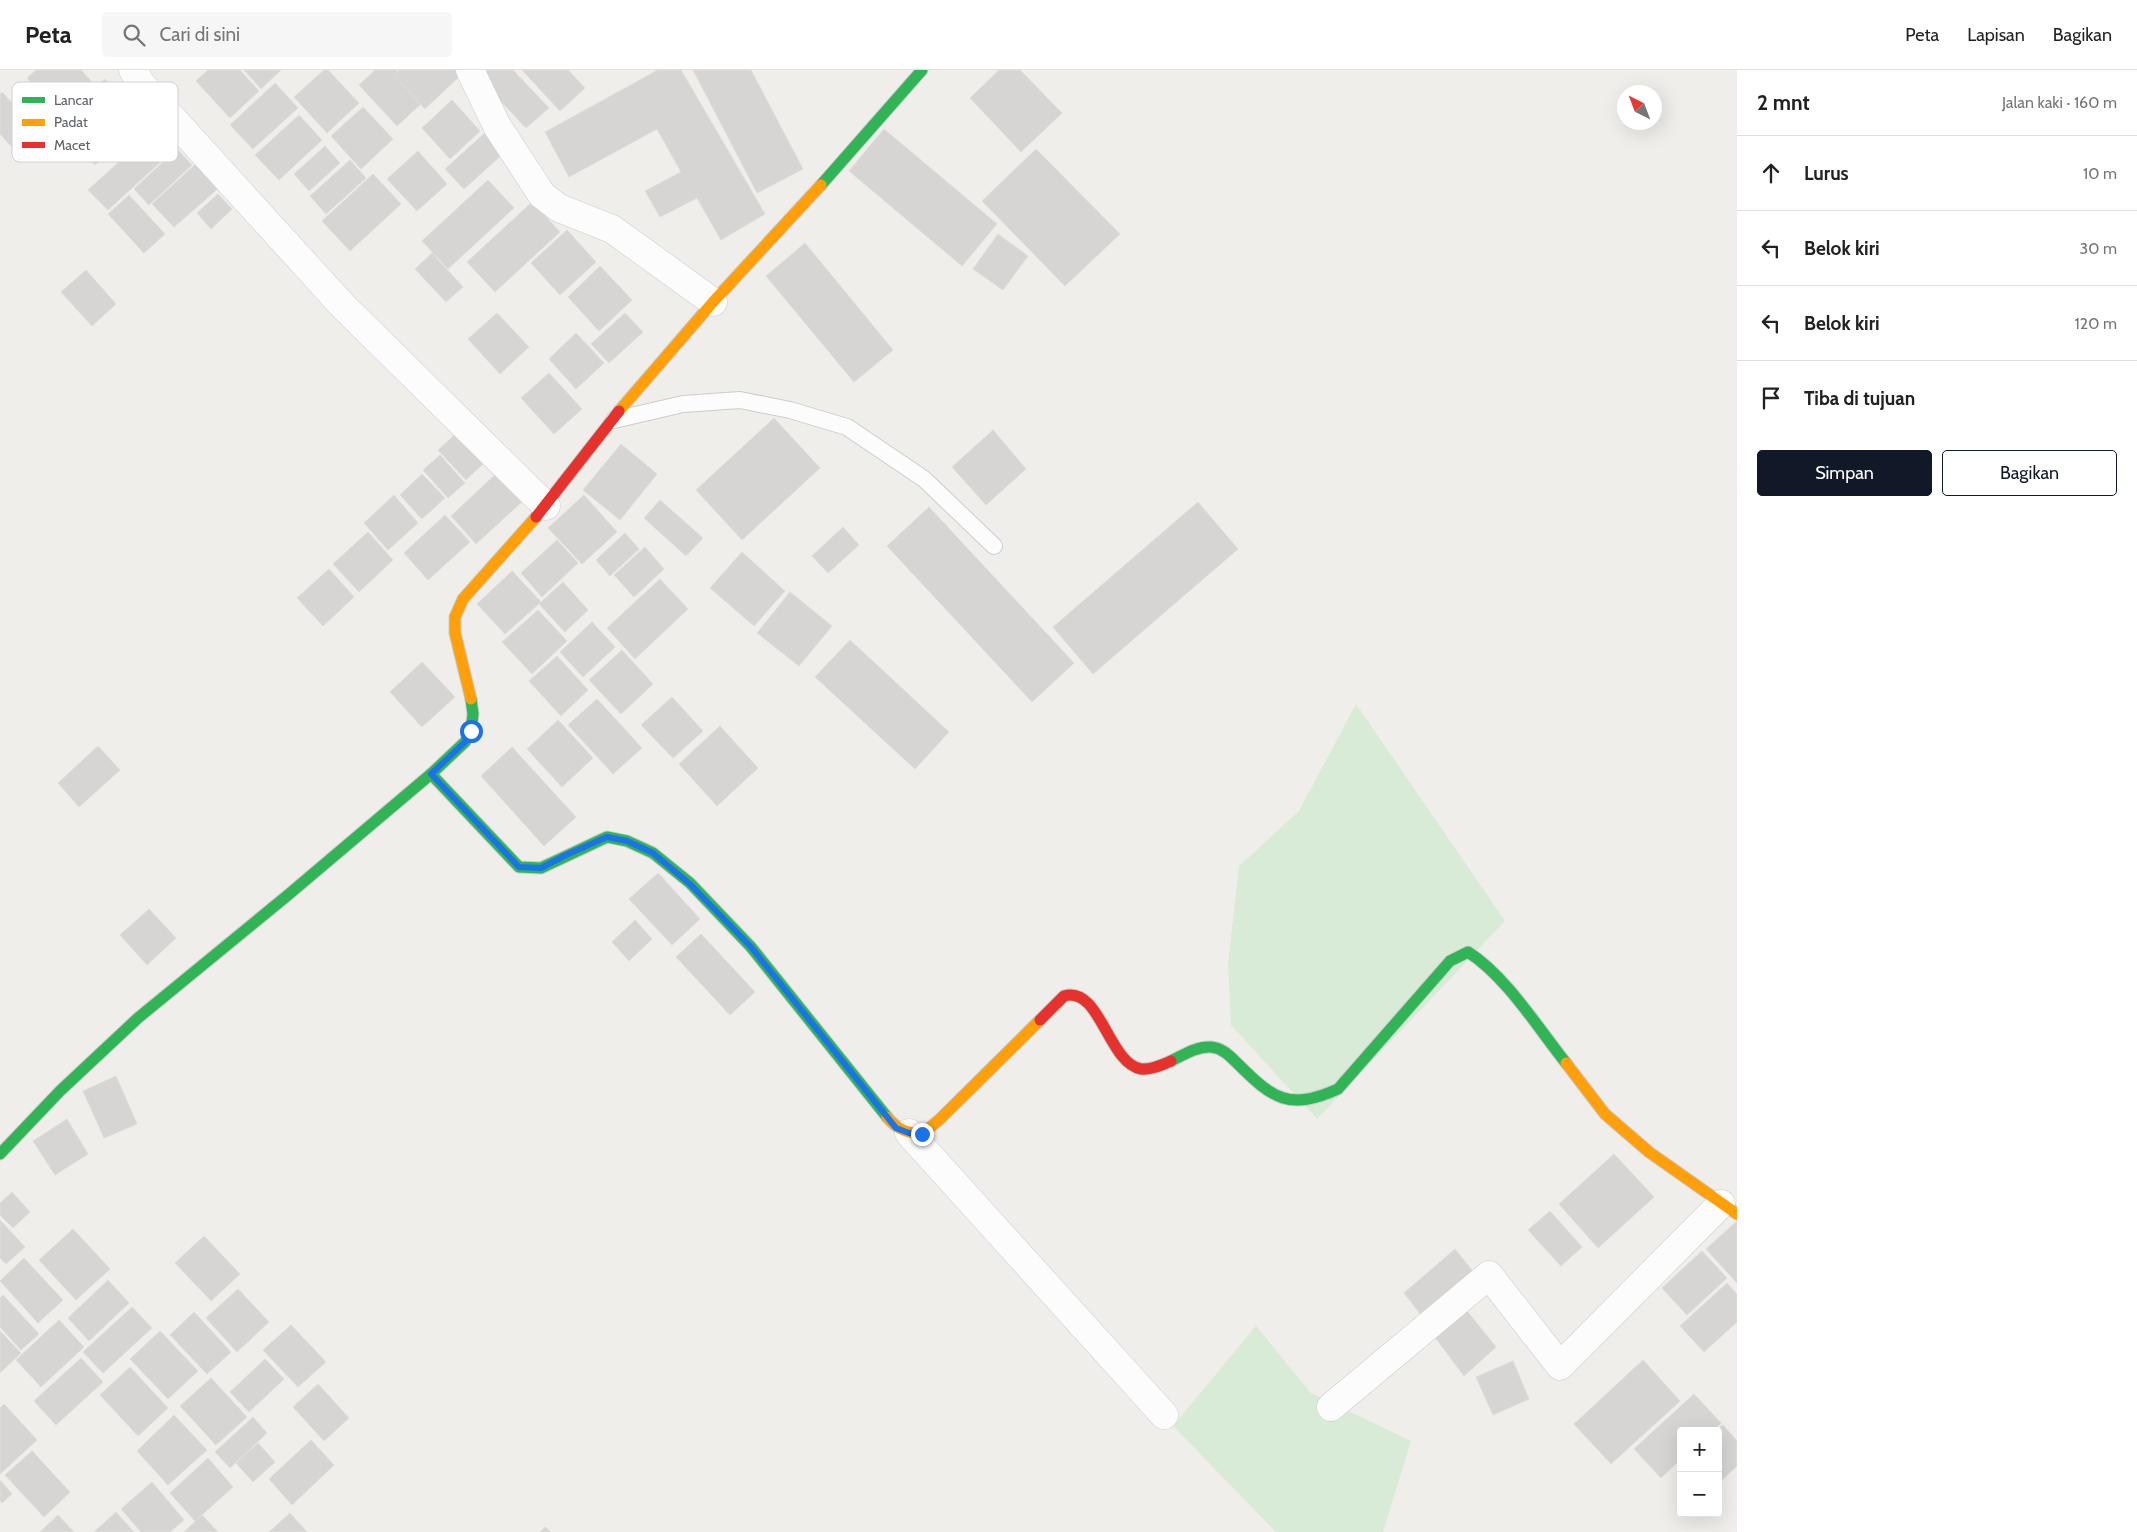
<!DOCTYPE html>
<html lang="id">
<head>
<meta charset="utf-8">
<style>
	:root { --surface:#fff; --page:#f6f6f6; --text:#222; --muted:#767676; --line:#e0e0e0; --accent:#111827 }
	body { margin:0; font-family:Cabin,sans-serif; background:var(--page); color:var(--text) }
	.controls { position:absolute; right:15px; bottom:15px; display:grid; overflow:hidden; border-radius:5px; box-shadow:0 5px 20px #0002 }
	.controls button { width:45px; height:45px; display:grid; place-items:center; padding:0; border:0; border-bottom:1px solid var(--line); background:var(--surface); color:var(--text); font:25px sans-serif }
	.compass { position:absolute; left:1617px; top:15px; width:45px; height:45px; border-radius:50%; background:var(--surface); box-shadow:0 5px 20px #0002; rotate:318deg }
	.stop { position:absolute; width:15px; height:15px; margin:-11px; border:4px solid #1a73e8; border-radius:50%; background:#fff }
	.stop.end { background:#1a73e8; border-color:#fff; box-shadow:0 1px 5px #0008 }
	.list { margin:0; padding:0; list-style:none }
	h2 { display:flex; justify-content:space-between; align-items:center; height:65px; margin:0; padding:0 20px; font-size:21px }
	h2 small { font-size:16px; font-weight:400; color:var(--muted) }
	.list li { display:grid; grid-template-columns:32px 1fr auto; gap:15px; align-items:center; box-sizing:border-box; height:75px; padding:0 20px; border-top:1px solid var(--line) }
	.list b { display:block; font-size:19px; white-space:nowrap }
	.list em { font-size:16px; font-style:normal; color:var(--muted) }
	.actions { display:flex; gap:10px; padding:15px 20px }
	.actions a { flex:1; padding:11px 0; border:1px solid var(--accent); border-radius:5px; text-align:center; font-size:18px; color:var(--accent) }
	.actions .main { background:var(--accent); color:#fff }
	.icon { flex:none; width:28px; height:28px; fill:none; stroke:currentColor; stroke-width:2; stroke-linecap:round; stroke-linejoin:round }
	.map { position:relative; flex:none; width:1737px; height:1462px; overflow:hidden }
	header { display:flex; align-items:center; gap:30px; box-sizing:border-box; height:70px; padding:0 25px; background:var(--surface); border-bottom:1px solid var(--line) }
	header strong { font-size:24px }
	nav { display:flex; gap:28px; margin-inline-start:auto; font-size:18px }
	.search { width:350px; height:45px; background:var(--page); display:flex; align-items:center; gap:12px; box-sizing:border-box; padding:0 18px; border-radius:5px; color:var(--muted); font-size:19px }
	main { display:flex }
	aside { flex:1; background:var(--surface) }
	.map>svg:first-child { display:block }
</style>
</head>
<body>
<header>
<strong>Peta</strong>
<div class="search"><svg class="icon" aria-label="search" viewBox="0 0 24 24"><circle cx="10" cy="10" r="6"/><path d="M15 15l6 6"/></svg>Cari di sini</div>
<nav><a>Peta</a><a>Lapisan</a><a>Bagikan</a></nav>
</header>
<main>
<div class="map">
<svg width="1737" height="1462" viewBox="0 0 1737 1462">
	<rect width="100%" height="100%" fill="#efeeea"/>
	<g fill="#d8ebd6">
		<path d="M1356,634L1505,851L1317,1049L1231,955L1228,894L1239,796L1299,741Z"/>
		<path d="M1256,1256L1311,1323L1411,1371L1383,1462H1276L1173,1356Z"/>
	</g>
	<g fill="#d6d5d3" stroke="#deddd9">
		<path d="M36,0H81L92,12L59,42L27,8Z"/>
		<path d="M208,0H240L259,21L230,48L196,11Z"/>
		<path d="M244,0H281L261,19Z"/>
		<path d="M324,0H328L359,33L327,63L294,27Z"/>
		<path d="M375,0H396L424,31L397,56L359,15Z"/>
		<path d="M399,0H462L464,2L425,39L394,5Z"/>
		<path d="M488,0H513L549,38L526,58L479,8Z"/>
		<path d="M522,0H568L585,18L560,41Z"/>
		<path d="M658,0H681L765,144L721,170L697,128L660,147L645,121L681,102L657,59L569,107L545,62Z"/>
		<path d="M693,0H751L803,99L757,123Z"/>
		<path d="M999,0H1020L1062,43L1021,82L970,28Z"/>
		<path d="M105,9L146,54L119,79L78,34Z"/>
		<path d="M275,13L298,38L253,79L230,55Z"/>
		<path d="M2,22L41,65L20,86L0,64V24Z"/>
		<path d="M452,30L480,61L450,89L422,58Z"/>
		<path d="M363,37L393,69L361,99L331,66Z"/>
		<path d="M75,40L111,80L95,95L59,55Z"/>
		<path d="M299,45L322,70L279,110L255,85Z"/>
		<path d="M160,55L179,75L108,140L88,120Z"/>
		<path d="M884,59L997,154L962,196L849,101Z"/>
		<path d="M487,61L506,81L464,119L445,99Z"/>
		<path d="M325,76L340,93L309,121L294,104Z"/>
		<path d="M177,79L192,95L149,135L134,119Z"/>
		<path d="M1036,79L1120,164L1065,216L982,131Z"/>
		<path d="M418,81L447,114L417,141L387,109Z"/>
		<path d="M350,90L366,108L326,144L310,126Z"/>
		<path d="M199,91L221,116L174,157L152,134Z"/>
		<path d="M373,104L401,134L350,181L322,151Z"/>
		<path d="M488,110L514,138L448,199L422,171Z"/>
		<path d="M218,124L232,139L211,159L197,143Z"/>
		<path d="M129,125L165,164L144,183L108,144Z"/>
		<path d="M532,132L560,162L495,222L467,192Z"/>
		<path d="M567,160L596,192L560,225L531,193Z"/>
		<path d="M998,164L1028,186L1003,220L973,199Z"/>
		<path d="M805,173L893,280L854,312L766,206Z"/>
		<path d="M432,183L463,217L446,232L415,199Z"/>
		<path d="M600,196L632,230L599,261L568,227Z"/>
		<path d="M86,200L116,234L92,256L61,222Z"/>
		<path d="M497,243L529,277L500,304L468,269Z"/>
		<path d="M625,243L643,262L609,293L591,274Z"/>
		<path d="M576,263L604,293L576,319L549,289Z"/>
		<path d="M549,303L582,339L554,364L521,328Z"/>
		<path d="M774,348L820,398L742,470L696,420Z"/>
		<path d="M993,360L1026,399L986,435L952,397Z"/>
		<path d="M459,361L487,390L466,410L438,380Z"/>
		<path d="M621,374L657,404L620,450L583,420Z"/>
		<path d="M440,385L465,413L448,428L423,400Z"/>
		<path d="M499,401L525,429L476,474L451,446Z"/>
		<path d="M422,404L445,428L422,449L400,425Z"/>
		<path d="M394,425L418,453L388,480L364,453Z"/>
		<path d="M584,425L617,462L582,494L548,458Z"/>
		<path d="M660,430L703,468L686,486L644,448Z"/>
		<path d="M1198,432L1238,479L1093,604L1053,557Z"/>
		<path d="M929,437L1074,593L1032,632L887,476Z"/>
		<path d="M445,445L470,472L428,510L404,483Z"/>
		<path d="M843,457L859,475L828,503L812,486Z"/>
		<path d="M368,462L393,490L359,522L333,494Z"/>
		<path d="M625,463L639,479L610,506L596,490Z"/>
		<path d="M557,470L578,493L542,527L521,503Z"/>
		<path d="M645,477L664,499L634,527L614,505Z"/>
		<path d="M742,482L785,521L754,556L710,518Z"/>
		<path d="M329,499L354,527L323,556L297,528Z"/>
		<path d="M512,501L541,532L505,564L477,534Z"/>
		<path d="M660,509L688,539L635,589L607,558Z"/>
		<path d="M563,512L588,540L565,562L539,534Z"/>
		<path d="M790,522L832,556L799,596L757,563Z"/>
		<path d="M538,540L567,571L532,604L502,572Z"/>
		<path d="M592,552L615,577L583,607L560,582Z"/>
		<path d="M850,570L949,662L915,699L815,607Z"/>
		<path d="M622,580L653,614L621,644L589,610Z"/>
		<path d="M557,586L588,620L561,646L529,611Z"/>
		<path d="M422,592L455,627L422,657L390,622Z"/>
		<path d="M672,627L703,661L673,688L641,655Z"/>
		<path d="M597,629L642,678L613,704L568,655Z"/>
		<path d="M558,650L593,688L562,717L527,679Z"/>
		<path d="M720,656L758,698L717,736L679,694Z"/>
		<path d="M98,676L120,700L79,737L58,713Z"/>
		<path d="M512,677L576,747L544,776L481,706Z"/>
		<path d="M658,803L700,849L672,875L629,829Z"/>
		<path d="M149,839L176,868L147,895L120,865Z"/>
		<path d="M635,850L652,869L629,891L612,872Z"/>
		<path d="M701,864L755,922L730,945L676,887Z"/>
		<path d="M116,1006L137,1054L104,1068L83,1021Z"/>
		<path d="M67,1049L88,1084L55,1105L33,1071Z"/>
		<path d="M1614,1084L1654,1127L1598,1178L1559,1134Z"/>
		<path d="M12,1122L30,1142L13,1158L0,1145V1133Z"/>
		<path d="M1550,1141L1582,1177L1561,1196L1528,1160Z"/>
		<path d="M0,1150L25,1177L6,1194L0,1188Z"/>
		<path d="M1737,1151V1213L1706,1179Z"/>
		<path d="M73,1159L110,1199L76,1230L39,1190Z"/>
		<path d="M204,1166L240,1204L211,1231L175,1193Z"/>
		<path d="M1455,1179L1479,1209L1428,1254L1404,1223Z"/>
		<path d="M1702,1181L1727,1208L1687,1245L1662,1218Z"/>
		<path d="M24,1188L63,1230L38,1253L0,1211Z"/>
		<path d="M108,1210L129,1233L89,1271L68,1248Z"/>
		<path d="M1727,1213L1737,1224V1252L1704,1282L1680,1256Z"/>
		<path d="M238,1219L269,1252L237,1282L206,1248Z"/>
		<path d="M3,1225L39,1264L21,1280L0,1257V1228Z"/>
		<path d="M1459,1231L1496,1277L1464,1306L1428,1258Z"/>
		<path d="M132,1237L152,1258L103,1303L83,1282Z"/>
		<path d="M194,1242L231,1282L207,1304L170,1265Z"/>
		<path d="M59,1250L84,1277L41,1317L16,1290Z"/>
		<path d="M291,1255L326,1292L298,1317L263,1280Z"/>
		<path d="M0,1261L21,1283L0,1303Z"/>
		<path d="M160,1261L198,1301L168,1329L130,1289Z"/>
		<path d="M81,1288L103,1312L56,1355L34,1331Z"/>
		<path d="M265,1289L284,1309L249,1342L230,1322Z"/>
		<path d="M1643,1290L1680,1331L1611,1394L1574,1354Z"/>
		<path d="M1513,1291L1529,1329L1493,1345L1476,1307Z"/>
		<path d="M130,1297L168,1338L138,1366L100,1325Z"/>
		<path d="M211,1308L247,1347L216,1375L180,1336Z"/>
		<path d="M318,1314L349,1348L324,1371L293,1337Z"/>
		<path d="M1694,1324L1721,1353L1712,1361H1681V1389L1661,1408L1634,1379Z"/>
		<path d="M4,1334L37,1370L0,1404V1338Z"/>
		<path d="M174,1345L207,1380L168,1415L137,1381Z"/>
		<path d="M253,1347L267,1363L230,1398L215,1382Z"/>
		<path d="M1723,1355L1737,1371V1396L1722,1410L1718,1406V1361H1716Z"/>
		<path d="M311,1370L334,1395L292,1435L269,1409Z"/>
		<path d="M258,1373L275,1392L253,1412L236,1393Z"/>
		<path d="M32,1381L70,1422L44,1447L5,1405Z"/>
		<path d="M208,1388L233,1417L195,1451L170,1423Z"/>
		<path d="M0,1410L12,1424L2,1433L0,1431Z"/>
		<path d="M152,1412L184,1450L170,1462H141L121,1439Z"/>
		<path d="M116,1442L134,1462H94Z"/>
		<path d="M290,1443L307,1462H269Z"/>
		<path d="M58,1445L74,1462H40Z"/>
		<path d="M202,1445L218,1462H184Z"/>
		<path d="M545,1457L551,1462H540Z"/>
	</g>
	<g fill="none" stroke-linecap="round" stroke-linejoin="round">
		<g stroke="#cbcccc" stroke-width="18">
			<path id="lane" d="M614,350L683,334L740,330L790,340L847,357L924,409L994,476"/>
		</g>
		<g stroke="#cbcccc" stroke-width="29">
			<g id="street">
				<path d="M133,0L141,14L343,236L546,436"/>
				<path d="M470,0L497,56L542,125L559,138L612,159L713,232"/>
				<path d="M909,1063L1164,1345"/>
				<path d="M1331,1337L1489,1205L1560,1296L1721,1134"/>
			</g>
		</g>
		<g stroke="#cacacb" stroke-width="13">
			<g id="fast">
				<path d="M821,115L922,0"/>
				<path d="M431,704L519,797L541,798L607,767L627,771L653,783L690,813L751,877L887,1047"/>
				<path d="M1171,991C1183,985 1197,976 1211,977C1222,978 1229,985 1237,993C1273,1029 1289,1041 1338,1019L1450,891L1468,882C1506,906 1538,958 1566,993"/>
				<path d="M0,1084L60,1021L138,948L288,825L431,704L465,672L471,661L473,644L471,629"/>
			</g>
		</g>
		<g stroke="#cacacb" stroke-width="13">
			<g id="slow">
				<path d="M619,341L713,232L821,115"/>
				<path d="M471,629L455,563V547L463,529L536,447"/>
				<path d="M1566,993L1605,1044L1649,1082L1737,1144"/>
				<path d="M887,1047C897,1059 906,1063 922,1064L939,1050L1040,950"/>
			</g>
		</g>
		<g stroke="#cacacb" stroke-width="13">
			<g id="jam">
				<path d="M536,447L619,341"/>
				<path d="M1040,950L1064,926C1100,915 1108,993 1141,999C1151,1000 1162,995 1171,991"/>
			</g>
		</g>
		<use href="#lane" stroke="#fdfcfc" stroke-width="16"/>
		<use href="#street" stroke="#fdfcfc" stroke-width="28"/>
		<use href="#fast" stroke="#30b455" stroke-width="11"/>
		<use href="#slow" stroke="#ff9f0a" stroke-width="11"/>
		<use href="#jam" stroke="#e5322d" stroke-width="11"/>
	</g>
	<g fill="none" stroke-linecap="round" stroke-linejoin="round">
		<path stroke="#1a73e8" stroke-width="6" d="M471,661L465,672L431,704L519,797L541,798L566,785L607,767L627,771L653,783L690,814L751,877L896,1058L909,1063L922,1064"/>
	</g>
	<rect x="12" y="12" width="166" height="80" rx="8" fill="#fff" stroke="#cfd0d2" stroke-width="1"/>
	<rect x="22" y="27" width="23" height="6" fill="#30b455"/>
	<rect x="22" y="49" width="23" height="7" fill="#ff9f0a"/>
	<rect x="22" y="72" width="23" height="6" fill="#e5322d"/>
	<g font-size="14" fill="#5f6368">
		<text x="54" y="35">Lancar</text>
		<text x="54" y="57">Padat</text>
		<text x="54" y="80">Macet</text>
	</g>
</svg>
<div class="controls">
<button>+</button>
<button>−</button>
</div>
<svg class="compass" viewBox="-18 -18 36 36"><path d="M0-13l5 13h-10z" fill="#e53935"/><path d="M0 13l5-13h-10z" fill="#767676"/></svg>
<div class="stop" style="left:471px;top:661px"></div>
<div class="stop end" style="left:922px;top:1064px"></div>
</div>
<aside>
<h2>2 mnt<small>Jalan kaki · 160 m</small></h2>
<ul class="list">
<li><svg class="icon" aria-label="ahead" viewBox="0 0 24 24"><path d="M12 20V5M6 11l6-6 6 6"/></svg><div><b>Lurus</b></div><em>10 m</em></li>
<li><svg class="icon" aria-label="left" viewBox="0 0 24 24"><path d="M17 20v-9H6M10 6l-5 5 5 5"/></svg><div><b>Belok kiri</b></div><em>30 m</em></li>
<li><svg class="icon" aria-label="left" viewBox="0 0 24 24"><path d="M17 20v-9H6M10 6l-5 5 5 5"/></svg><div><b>Belok kiri</b></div><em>120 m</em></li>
<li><svg class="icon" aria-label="arrive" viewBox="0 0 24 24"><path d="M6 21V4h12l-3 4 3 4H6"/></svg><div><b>Tiba di tujuan</b></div></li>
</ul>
<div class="actions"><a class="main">Simpan</a><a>Bagikan</a></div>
</aside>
</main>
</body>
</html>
